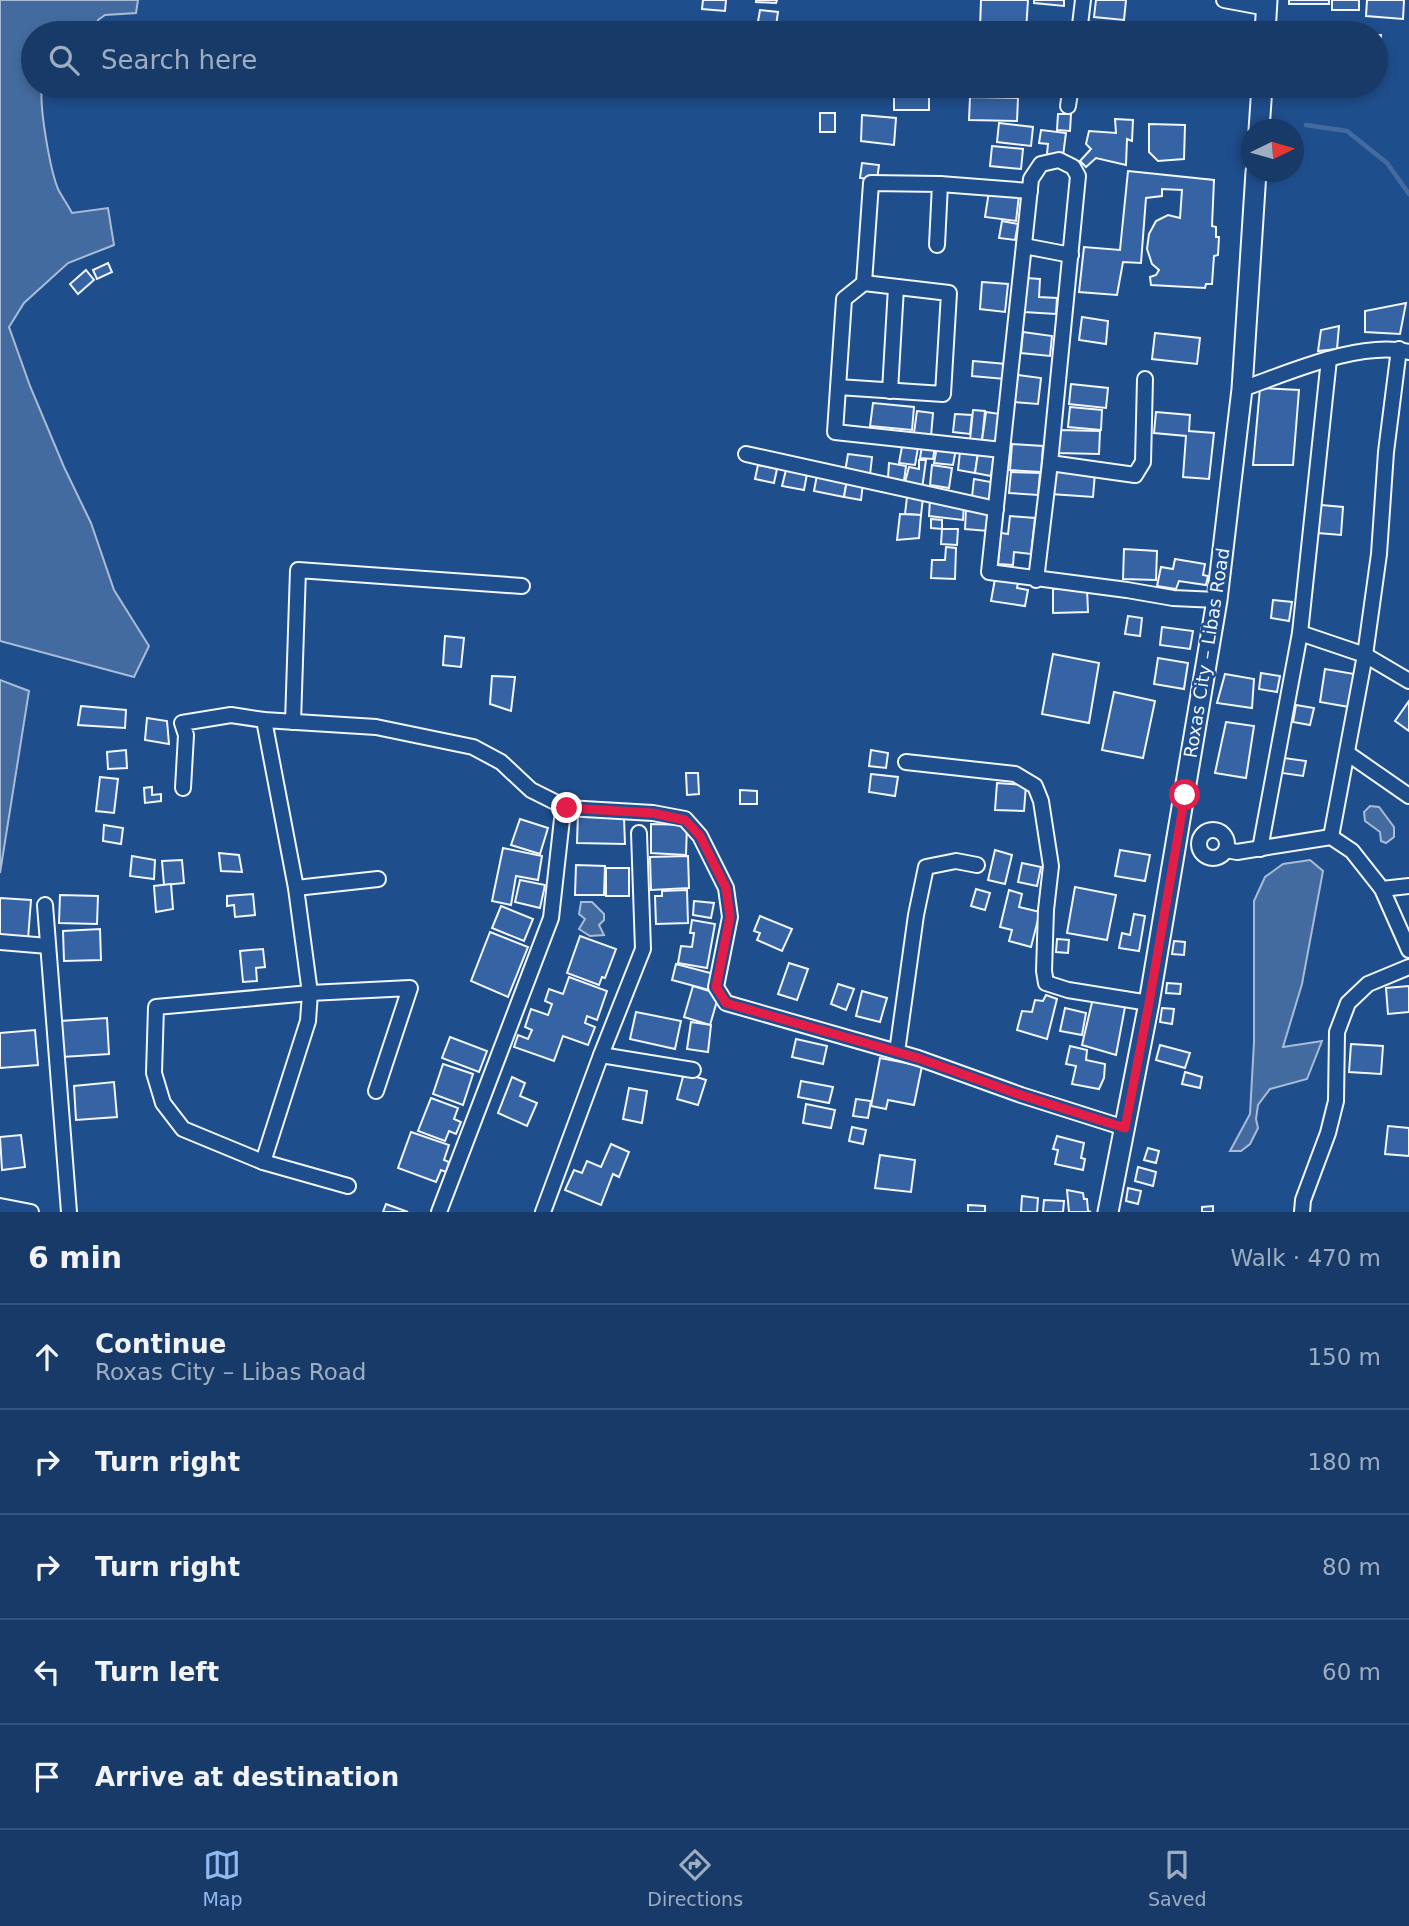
<!DOCTYPE html>
<html lang="en">
<head>
<meta charset="utf-8">
<style>
	:root { --surface:#173a69; --page:#244571; --text:#f1f3f6; --muted:#9eadc0; --line:#36547d; --accent:#90b9f0 }
	body { margin:0; font-family:"DejaVu Sans",sans-serif; background:var(--page); color:var(--text) }
	.compass { position:absolute; left:1241px; top:119px; width:63px; height:63px; border-radius:50%; background:var(--surface); box-shadow:0 4px 10px #0003; rotate:85deg }
	.stop { position:absolute; width:21px; height:21px; margin:-16px; border:5px solid #e11d48; border-radius:50%; background:#fff }
	.stop.end { background:#e11d48; border-color:#fff; box-shadow:0 2px 7px #0008 }
	.list { margin:0; padding:0; list-style:none }
	h2 { display:flex; justify-content:space-between; align-items:center; height:91px; margin:0; padding:0 28px; font-size:30px }
	h2 small { font-size:23px; font-weight:400; color:var(--muted) }
	.list li { display:grid; grid-template-columns:46px 1fr auto; gap:21px; align-items:center; box-sizing:border-box; height:105px; padding:0 28px; border-top:2px solid var(--line) }
	.list b { display:block; font-size:26px; white-space:nowrap }
	.list p { margin:0; font-size:23px; white-space:nowrap; color:var(--muted) }
	.list em { font-size:23px; font-style:normal; color:var(--muted) }
	.icon { flex:none; width:38px; height:38px; fill:none; stroke:currentColor; stroke-width:2; stroke-linecap:round; stroke-linejoin:round }
	.map { position:relative; flex:none; width:1409px; height:1212px; overflow:hidden }
	.search { position:absolute; background:var(--surface); box-shadow:0 4px 10px #0003; left:21px; right:21px; top:21px; height:77px; display:flex; align-items:center; gap:18px; box-sizing:border-box; padding:0 24px; border-radius:38px; color:var(--muted); font-size:26px }
	.sheet { height:616px; background:var(--surface) }
	nav { display:flex; justify-content:space-around; align-items:center; box-sizing:border-box; height:98px; border-top:2px solid var(--line); background:var(--surface); font-size:19px; color:var(--muted) }
	nav a { display:grid; justify-items:center; gap:4px }
	nav .on { color:var(--accent) }
	.map>svg:first-child { display:block }
</style>
</head>
<body>
<div class="map">
<svg width="1409" height="1212" viewBox="0 0 1409 1212">
	<rect width="100%" height="100%" fill="#1f4e8c"/>
	<g fill="#446ba0" stroke="#a8bbd7" stroke-width="2">
		<path d="M0,0H138L136,13L105,15L98,20L96,33H33V86H42C39,107 50,169 58,189C62,197 68,205 72,213L108,208L114,245L68,263L24,303L9,327L30,386L64,467L91,523L114,590L149,646L134,677L0,641Z"/>
		<path d="M0,680L29,691L0,873Z"/>
		<path d="M1370,806L1379,807L1394,827V837L1386,843L1381,841L1380,832L1365,821L1364,812Z"/>
		<path d="M1310,860L1323,871L1302,984L1283,1047L1322,1041L1307,1079L1270,1089L1258,1105L1256,1119L1258,1128L1250,1144L1241,1151H1230L1250,1114L1254,1042V901L1265,877L1283,864Z"/>
		<path d="M581,902H592L604,914V920L599,925L604,935L590,936L579,929L585,919L579,914Z"/>
	</g>
	<g fill="none" stroke-linecap="round" stroke-linejoin="round">
		<path stroke="#446ba0" stroke-width="4.5" d="M1306,125L1347,131L1387,163L1409,194"/>
	</g>
	<g fill="#3563a3" stroke="#f2f6ff" stroke-width="2">
		<path d="M703,0H726L725,11L702,9Z"/>
		<path d="M756,0H777L776,3L756,2Z"/>
		<path d="M981,0H1028L1026,31L980,29Z"/>
		<path d="M1034,0H1064V6L1034,3Z"/>
		<path d="M1096,0H1126L1124,20L1094,17Z"/>
		<rect x="1289" y="0" width="40" height="4"/>
		<rect x="1332" y="0" width="27" height="10"/>
		<path d="M1367,0H1404L1403,19L1366,16Z"/>
		<path d="M760,10L778,12L775,33H756Z"/>
		<path d="M1091,22L1132,29L1131,33H1089Z"/>
		<path d="M1376,35H1381L1380,51L1376,50Z"/>
		<rect x="894" y="91" width="35" height="19"/>
		<path d="M970,97L1018,98L1017,121L969,120Z"/>
		<rect x="820" y="113" width="15" height="19"/>
		<path d="M1058,114H1071L1070,131L1057,130Z"/>
		<path d="M862,115L896,118L894,145L861,141Z"/>
		<path d="M1115,119L1133,120L1132,141L1127,139L1126,165L1096,158L1086,167L1080,161L1091,149L1086,144L1089,131L1116,133Z"/>
		<path d="M999,123L1033,127L1031,146L997,142Z"/>
		<path d="M1149,124L1185,125L1184,159L1158,161L1149,152Z"/>
		<path d="M1041,130L1066,133L1063,156L1047,154L1048,144L1039,143Z"/>
		<path d="M992,146L1023,149L1021,169L990,166Z"/>
		<path d="M862,163L879,165L877,180L860,178Z"/>
		<path d="M1128,171L1214,180L1212,226L1216,227V237H1219L1218,255L1214,256L1212,284H1206L1205,288L1151,285L1150,277L1156,275L1159,270L1152,264L1147,249L1149,234L1156,221L1168,215L1180,218L1182,190L1162,189V196L1146,198L1141,263L1123,262L1117,295L1079,292L1084,247L1120,250Z"/>
		<path d="M989,191L1019,195L1016,221L985,217Z"/>
		<path d="M1002,221L1018,224L1015,240L999,238Z"/>
		<path d="M108,263L112,272L97,279L93,270Z"/>
		<path d="M86,270L94,280L78,294L70,284Z"/>
		<path d="M1026,278L1040,279L1039,297L1057,298L1056,314L1024,312Z"/>
		<path d="M982,282L1008,284L1005,312L980,309Z"/>
		<path d="M1406,303L1400,334L1365,332V311Z"/>
		<path d="M1082,317L1108,321L1106,344L1079,340Z"/>
		<path d="M1339,326L1337,349L1318,351L1321,330Z"/>
		<path d="M1023,332L1052,336L1050,356L1021,353Z"/>
		<path d="M1155,333L1200,338L1197,364L1152,359Z"/>
		<path d="M973,361L1006,364L1005,379L972,376Z"/>
		<path d="M1018,375L1041,378L1038,404L1014,402Z"/>
		<path d="M1071,384L1108,388L1106,408L1069,404Z"/>
		<path d="M1260,388L1299,390L1293,465H1253Z"/>
		<path d="M873,403L914,407L912,430L870,426Z"/>
		<path d="M1070,407L1102,410L1101,430L1068,427Z"/>
		<path d="M973,410L985,411L982,441L970,440Z"/>
		<path d="M917,411L933,413L931,436L914,433Z"/>
		<path d="M986,412L1000,414L996,442L982,440Z"/>
		<path d="M1156,412L1190,415L1189,431L1214,433L1209,479L1183,477L1186,436L1154,433Z"/>
		<path d="M955,414L972,415L970,434L953,432Z"/>
		<path d="M1059,430L1100,431L1099,454L1058,453Z"/>
		<path d="M903,441L919,442L915,465L899,463Z"/>
		<path d="M1012,444L1043,446L1041,472L1010,470Z"/>
		<path d="M922,446L935,447L933,459L920,458Z"/>
		<path d="M937,447L956,449L953,465L934,463Z"/>
		<path d="M960,452L978,453L975,473L958,470Z"/>
		<path d="M978,453L994,455L991,476L975,473Z"/>
		<path d="M848,454L872,457L870,475L845,472Z"/>
		<path d="M919,460H926L922,489L904,486L909,467L919,469Z"/>
		<path d="M889,463L906,466L904,481L888,478Z"/>
		<path d="M758,465L777,469L774,483L755,479Z"/>
		<path d="M932,465L952,468L949,488L930,485Z"/>
		<path d="M786,470L807,474L804,490L782,486Z"/>
		<path d="M1053,470L1095,473L1093,497L1051,494Z"/>
		<path d="M1011,472L1040,473L1038,495L1009,493Z"/>
		<path d="M817,475L847,480L844,497L814,491Z"/>
		<path d="M974,479L996,483L994,500L972,497Z"/>
		<path d="M847,480L863,483L861,500L844,497Z"/>
		<path d="M907,497L923,498L921,515L905,514Z"/>
		<path d="M930,499L964,503L963,520L929,516Z"/>
		<path d="M1321,505L1343,507L1341,535L1318,533Z"/>
		<path d="M966,510L989,512L988,531L965,529Z"/>
		<path d="M900,514L921,515L919,538L897,540Z"/>
		<path d="M1010,516L1035,518L1031,554L1014,552L1013,565L998,564L1001,533L1008,534Z"/>
		<path d="M931,519L942,520V529L931,528Z"/>
		<path d="M942,529H958L957,545L941,544Z"/>
		<path d="M946,547L956,548L955,579L931,578L932,560H945Z"/>
		<path d="M1124,549L1157,551L1156,580L1123,579Z"/>
		<path d="M1175,559L1205,564L1203,575L1208,576L1206,585L1179,581L1176,589L1157,586L1161,567L1173,569Z"/>
		<path d="M995,579L1018,583L1017,588L1028,590L1025,606L991,601Z"/>
		<path d="M1087,588L1088,612L1053,613V589Z"/>
		<path d="M1273,600L1292,602L1289,621L1271,618Z"/>
		<path d="M1128,616L1142,618L1140,636L1125,634Z"/>
		<path d="M1162,627L1193,631L1190,649L1160,645Z"/>
		<path d="M445,636L464,638L461,667L443,665Z"/>
		<path d="M1053,654L1099,663L1089,723L1042,714Z"/>
		<path d="M1158,658L1188,663L1184,689L1154,684Z"/>
		<path d="M1325,669L1354,674L1349,707L1320,702Z"/>
		<path d="M1261,673L1280,676L1277,692L1259,689Z"/>
		<path d="M1225,674L1254,679L1252,708L1217,703Z"/>
		<path d="M492,676L515,677L511,711L490,704Z"/>
		<path d="M1114,692L1155,701L1143,758L1102,750Z"/>
		<path d="M1409,701V731L1395,721Z"/>
		<path d="M1296,705L1314,708L1310,725L1293,722Z"/>
		<path d="M81,706L126,710L125,728L78,725Z"/>
		<path d="M147,718L167,721L169,744L145,740Z"/>
		<path d="M1226,722L1254,726L1246,778L1215,773Z"/>
		<path d="M126,750L127,768L108,769L107,752Z"/>
		<path d="M871,750L888,753L886,768L869,766Z"/>
		<path d="M1284,758L1306,761L1303,776L1282,773Z"/>
		<path d="M686,773H698L699,794L687,795Z"/>
		<path d="M871,774L898,777L895,796L869,792Z"/>
		<path d="M100,777L118,779L114,813L96,811Z"/>
		<path d="M997,783L1026,785L1024,811L995,810Z"/>
		<path d="M152,787V795L161,794V801L145,803L144,788Z"/>
		<path d="M740,790L757,791V804H740Z"/>
		<path d="M578,813L624,818L625,844L577,843Z"/>
		<path d="M520,819L548,828L540,854L511,845Z"/>
		<path d="M651,824L687,825L686,855L651,853Z"/>
		<path d="M104,825L123,828L121,844L103,841Z"/>
		<path d="M503,848L542,856L538,880L516,876L511,905L492,901Z"/>
		<path d="M995,850L1012,855L1005,884L988,880Z"/>
		<path d="M1120,850L1150,855L1145,881L1115,876Z"/>
		<path d="M219,853L239,855L242,872L221,871Z"/>
		<path d="M132,856L155,860L154,879L130,876Z"/>
		<path d="M688,856L689,888L651,890L650,857Z"/>
		<path d="M182,860L184,883L164,885L162,861Z"/>
		<path d="M1022,863L1041,867L1037,886L1018,882Z"/>
		<path d="M576,865L605,866L604,895H575Z"/>
		<rect x="606" y="868" width="23" height="28"/>
		<path d="M520,880L545,885L540,908L515,902Z"/>
		<path d="M171,884L173,909L156,912L154,886Z"/>
		<path d="M1075,887L1116,895L1107,940L1067,933Z"/>
		<path d="M976,889L990,893L985,910L971,906Z"/>
		<path d="M687,890L688,923L656,924L655,896H662V891Z"/>
		<path d="M1009,890L1022,894L1019,907L1040,912L1031,947L1009,941L1012,930L1000,927Z"/>
		<path d="M253,894L255,915L235,917L234,905L227,906V896Z"/>
		<path d="M60,895L98,896L97,924L59,923Z"/>
		<path d="M0,898L31,900L28,939L0,938Z"/>
		<path d="M694,901L714,903L711,918L693,915Z"/>
		<path d="M501,906L533,919L524,941L492,928Z"/>
		<path d="M1134,914L1145,916L1139,951L1119,948L1122,933L1130,935Z"/>
		<path d="M760,916L792,929L782,951L757,940L760,933L754,931Z"/>
		<path d="M692,920L715,924L707,968L678,963L681,946L692,947L694,933H690Z"/>
		<path d="M100,929L101,960L64,961L63,931Z"/>
		<path d="M490,932L528,947L508,997L471,981Z"/>
		<path d="M580,936L616,949L605,978L602,977L599,985L567,973Z"/>
		<path d="M1057,939L1069,940L1068,953L1056,952Z"/>
		<path d="M1174,941L1185,942L1184,955L1172,954Z"/>
		<path d="M263,949L265,967L256,968L257,981L243,982L240,951Z"/>
		<path d="M789,963L808,969L797,1000L778,994Z"/>
		<path d="M676,964L714,974L709,990L672,980Z"/>
		<path d="M569,977L607,991L597,1020L587,1016L585,1023L595,1027L588,1045L563,1036L554,1061L514,1047L518,1035L528,1039L532,1030L525,1027L531,1009L548,1015L552,1004L545,1001L549,989L563,994Z"/>
		<path d="M1167,983L1181,984L1180,994L1166,993Z"/>
		<path d="M838,984L854,989L846,1010L831,1004Z"/>
		<path d="M693,986L719,994L710,1025L684,1017Z"/>
		<path d="M1409,986V1012L1388,1014L1386,988Z"/>
		<path d="M862,991L887,998L880,1022L856,1016Z"/>
		<path d="M1046,995L1057,999L1047,1039L1017,1030L1022,1011L1032,1012L1035,1000L1043,1001Z"/>
		<path d="M1093,998L1125,1007L1116,1055L1082,1045Z"/>
		<path d="M1065,1008L1086,1013L1082,1035L1060,1031Z"/>
		<path d="M1162,1008L1174,1009L1172,1024L1160,1022Z"/>
		<path d="M636,1012L681,1021L675,1049L630,1039Z"/>
		<path d="M107,1018L109,1054L62,1057L60,1021Z"/>
		<path d="M691,1022L711,1025L708,1052L687,1049Z"/>
		<path d="M35,1030L38,1065L0,1068V1033Z"/>
		<path d="M450,1037L487,1051L479,1072L442,1058Z"/>
		<path d="M796,1039L827,1046L823,1064L792,1057Z"/>
		<path d="M1351,1044L1383,1046L1381,1074L1349,1072Z"/>
		<path d="M1160,1045L1190,1053L1185,1068L1156,1060Z"/>
		<path d="M1070,1046L1087,1050L1086,1060L1105,1064L1104,1078L1099,1089L1072,1084L1076,1066L1066,1064Z"/>
		<path d="M880,1058L922,1066L914,1105L888,1100L886,1109L871,1106Z"/>
		<path d="M443,1064L473,1074L463,1105L433,1094Z"/>
		<path d="M1185,1072L1202,1077L1200,1088L1182,1084Z"/>
		<path d="M684,1073L706,1080L698,1105L677,1099Z"/>
		<path d="M512,1077L525,1083L520,1096L537,1103L527,1126L498,1113Z"/>
		<path d="M801,1081L833,1087L829,1103L798,1097Z"/>
		<path d="M114,1082L117,1117L76,1120L74,1086Z"/>
		<path d="M629,1088L647,1091L642,1123L623,1119Z"/>
		<path d="M431,1098L458,1108L454,1119L461,1122L456,1134L449,1131L445,1141L418,1131Z"/>
		<path d="M856,1099L871,1101L868,1118L853,1116Z"/>
		<path d="M806,1104L835,1110L831,1128L803,1123Z"/>
		<path d="M1388,1126L1409,1128V1156L1385,1154Z"/>
		<path d="M852,1127L866,1130L863,1144L849,1141Z"/>
		<path d="M411,1132L449,1145L444,1160L449,1162L446,1172L441,1170L436,1182L398,1168Z"/>
		<path d="M21,1135L25,1167L2,1170L0,1137Z"/>
		<path d="M1057,1136L1084,1143L1081,1158L1085,1159L1083,1170L1055,1164L1058,1150L1053,1149Z"/>
		<path d="M611,1144L629,1152L619,1177L613,1174L601,1205L565,1190L574,1170L582,1173L587,1161L601,1167Z"/>
		<path d="M1148,1148L1159,1151L1156,1163L1144,1160Z"/>
		<path d="M880,1155L915,1160L911,1192L875,1188Z"/>
		<path d="M1138,1167L1156,1172L1153,1186L1135,1181Z"/>
		<path d="M1128,1188L1141,1191L1138,1204L1126,1201Z"/>
		<path d="M1067,1190L1083,1193L1084,1199H1087L1088,1211L1091,1212H1069Z"/>
		<path d="M1022,1196L1038,1198L1037,1212H1021Z"/>
		<path d="M1044,1200L1064,1201L1063,1212H1043Z"/>
		<path d="M386,1204L408,1212H383Z"/>
		<path d="M968,1205L985,1206V1212H968Z"/>
		<path d="M1213,1206V1212H1202V1207Z"/>
	</g>
	<g fill="none" stroke-linecap="round" stroke-linejoin="round">
		<g stroke="#f2f6ff" stroke-width="18">
			<g id="minor">
				<path d="M1224,0L1267,8"/>
				<path d="M1079,33L1083,0"/>
				<path d="M1068,106L1071,86"/>
				<path d="M940,184L1030,191"/>
				<path d="M1024,246L1071,255"/>
				<path d="M864,283L871,183L940,184L937,245"/>
				<path d="M838,387L943,394L949,293L864,283L844,299L835,432L1002,450"/>
				<path d="M1242,389C1288,373 1361,340 1409,352"/>
				<path d="M890,391L896,287"/>
				<path d="M746,454L996,509"/>
				<path d="M1050,463L1135,475L1143,462L1145,379"/>
				<path d="M1036,580L1050,463L1078,176L1073,167L1059,160L1041,164L1031,179L989,572L1127,590L1173,598L1217,600"/>
				<path d="M1300,633L1365,655L1409,681"/>
				<path d="M293,722L298,570L522,586"/>
				<path d="M1347,753L1409,796"/>
				<path d="M906,762L1015,774L1035,786L1041,801L1051,866L1046,910L1044,971L1046,983L1068,990L1149,1003"/>
				<path d="M183,788L186,735L182,723L231,715L264,720L376,727L473,747L501,762L531,790L567,808L653,813L685,819L700,836L726,888L730,917L716,987L726,1003L918,1058L1021,1095L1125,1128"/>
				<circle cx="1213" cy="844" r="14"/>
				<path d="M1331,837L1365,655L1379,554L1386,452L1399,349"/>
				<path d="M1260,849L1300,633L1329,359"/>
				<path d="M1226,850L1237,852L1331,837L1352,851L1382,889L1409,950"/>
				<path d="M296,888L378,879"/>
				<path d="M1382,889L1409,886"/>
				<path d="M45,905L69,1212"/>
				<path d="M0,942L48,946"/>
				<path d="M897,1052L916,915L926,867L956,861L977,865"/>
				<path d="M601,1055L693,1070"/>
				<path d="M263,1162L308,1021L310,993L296,888L264,720"/>
				<path d="M348,1186L263,1162L183,1129L163,1103L154,1073L156,1007L310,993L410,988L376,1091"/>
				<path d="M0,1206L31,1212"/>
				<path d="M439,1212L551,918L562,819"/>
				<path d="M543,1212L601,1055L643,949L639,833"/>
				<path d="M1302,1212L1303,1200L1328,1133L1336,1101L1337,1032L1348,1003L1368,984L1409,967"/>
			</g>
		</g>
		<g stroke="#f2f6ff" stroke-width="23">
			<g id="secondary">
				<path d="M1265,33L1267,0"/>
				<path d="M1259,130L1262,86"/>
				<path d="M1108,1212L1149,1003L1217,600L1242,389L1256,172"/>
			</g>
		</g>
		<use href="#minor" stroke="#1f4e8c" stroke-width="14"/>
		<use href="#secondary" stroke="#1f4e8c" stroke-width="19"/>
	</g>
	<g fill="none" stroke-linecap="round" stroke-linejoin="round">
		<path stroke="#e11d48" stroke-width="9" d="M567,808L653,813L685,820L700,836L726,888L730,917L716,987L726,1003L918,1058L1021,1095L1125,1128L1149,1003L1185,795"/>
	</g>
	<g text-anchor="middle" stroke-width="5" stroke-linejoin="round" paint-order="stroke">
		<g font-size="18" fill="#f2f6ff" stroke="#1f4e8c">
			<text transform="translate(1207 653) rotate(-81)" y="6">Roxas City – Libas Road</text>
		</g>
	</g>
</svg>
<svg class="compass" viewBox="-18 -18 36 36"><path d="M0-13l5 13h-10z" fill="#e53935"/><path d="M0 13l5-13h-10z" fill="#9eadc0"/></svg>
<div class="stop" style="left:1185px;top:795px"></div>
<div class="stop end" style="left:567px;top:808px"></div>
<div class="search"><svg class="icon" aria-label="search" viewBox="0 0 24 24"><circle cx="10" cy="10" r="6"/><path d="M15 15l6 6"/></svg>Search here</div>
</div>
<section class="sheet">
<h2>6 min<small>Walk · 470 m</small></h2>
<ul class="list">
<li><svg class="icon" aria-label="ahead" viewBox="0 0 24 24"><path d="M12 20V5M6 11l6-6 6 6"/></svg><div><b>Continue</b><p>Roxas City – Libas Road</p></div><em>150 m</em></li>
<li><svg class="icon" aria-label="right" viewBox="0 0 24 24"><path d="M7 20v-9h11M14 6l5 5-5 5"/></svg><div><b>Turn right</b></div><em>180 m</em></li>
<li><svg class="icon" aria-label="right" viewBox="0 0 24 24"><path d="M7 20v-9h11M14 6l5 5-5 5"/></svg><div><b>Turn right</b></div><em>80 m</em></li>
<li><svg class="icon" aria-label="left" viewBox="0 0 24 24"><path d="M17 20v-9H6M10 6l-5 5 5 5"/></svg><div><b>Turn left</b></div><em>60 m</em></li>
<li><svg class="icon" aria-label="arrive" viewBox="0 0 24 24"><path d="M6 21V4h12l-3 4 3 4H6"/></svg><div><b>Arrive at destination</b></div></li>
</ul>
</section>
<nav>
<a class="on"><svg class="icon" aria-label="map" viewBox="0 0 24 24"><path d="M3 6l6-2 6 2 6-2v14l-6 2-6-2-6 2zM9 4v14M15 6v14"/></svg>Map</a>
<a><svg class="icon" aria-label="directions" viewBox="0 0 24 24"><path d="M12 3l9 9-9 9-9-9zM9 14v-3h6M13 9l2 2-2 2"/></svg>Directions</a>
<a><svg class="icon" aria-label="saved" viewBox="0 0 24 24"><path d="M7 4h10v16l-5-4-5 4z"/></svg>Saved</a>
</nav>
</body>
</html>
